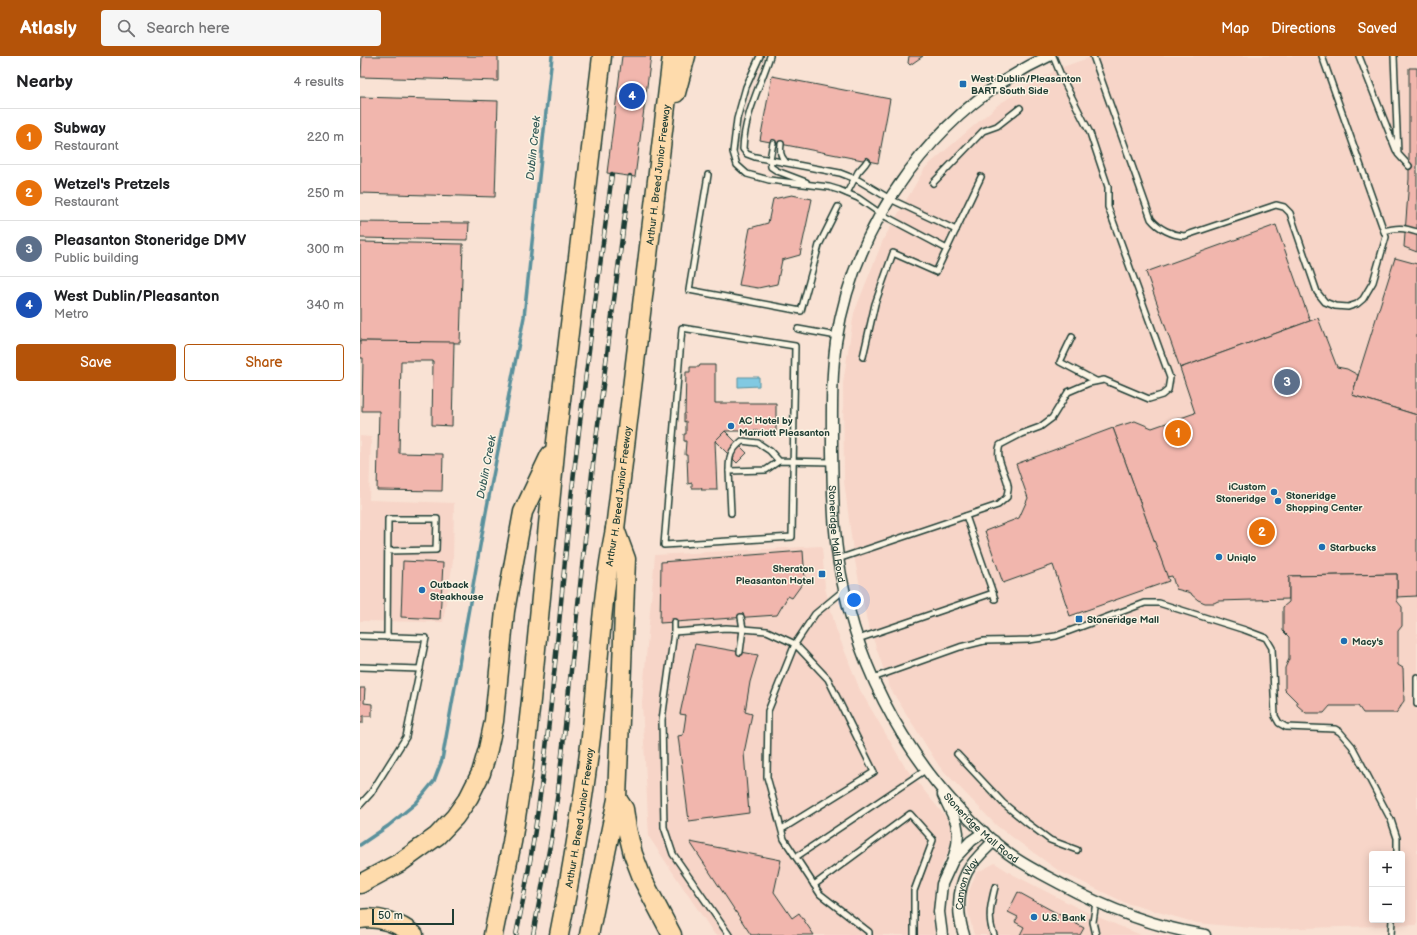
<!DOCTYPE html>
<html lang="en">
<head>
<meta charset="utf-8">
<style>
	:root { --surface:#fff; --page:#f6f6f6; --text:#202124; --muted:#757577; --line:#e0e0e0; --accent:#b45309 }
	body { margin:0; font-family:"Balsamiq Sans",sans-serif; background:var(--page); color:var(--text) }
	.controls { position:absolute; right:12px; bottom:12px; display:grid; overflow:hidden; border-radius:4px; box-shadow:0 2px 10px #0003 }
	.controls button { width:36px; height:36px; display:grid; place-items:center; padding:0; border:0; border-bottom:1px solid var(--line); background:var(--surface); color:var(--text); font:20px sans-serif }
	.scale { position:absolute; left:12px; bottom:10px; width:82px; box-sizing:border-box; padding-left:4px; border:2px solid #1f3d34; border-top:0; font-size:11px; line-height:14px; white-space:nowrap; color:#1f3d34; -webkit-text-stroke:3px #fcf5e5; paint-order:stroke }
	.you { position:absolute; left:494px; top:544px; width:14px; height:14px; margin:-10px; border:3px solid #fff; border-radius:50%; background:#1a73e8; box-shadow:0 0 0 6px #1a73e833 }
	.badge { display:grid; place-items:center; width:26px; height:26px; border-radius:50%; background:var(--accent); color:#fff; font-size:13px; font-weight:700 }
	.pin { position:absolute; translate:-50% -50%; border:2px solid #fff; box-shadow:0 1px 4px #0006 }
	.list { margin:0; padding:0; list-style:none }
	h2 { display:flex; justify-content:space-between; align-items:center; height:52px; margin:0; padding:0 16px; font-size:17px }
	h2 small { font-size:13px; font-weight:400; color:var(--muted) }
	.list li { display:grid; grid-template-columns:26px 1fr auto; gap:12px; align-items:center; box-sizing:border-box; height:56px; padding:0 16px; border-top:1px solid var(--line) }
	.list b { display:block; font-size:15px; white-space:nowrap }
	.list p { margin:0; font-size:13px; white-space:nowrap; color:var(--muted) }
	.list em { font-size:13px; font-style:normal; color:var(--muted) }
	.actions { display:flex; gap:8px; padding:12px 16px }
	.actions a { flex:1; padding:9px 0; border:1px solid var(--accent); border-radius:4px; text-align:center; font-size:14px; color:var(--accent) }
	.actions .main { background:var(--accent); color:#fff }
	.icon { flex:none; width:22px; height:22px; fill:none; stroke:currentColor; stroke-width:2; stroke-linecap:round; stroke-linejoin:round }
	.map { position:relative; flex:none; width:1057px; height:879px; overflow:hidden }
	header { display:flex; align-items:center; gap:24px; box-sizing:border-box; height:56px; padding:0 20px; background:var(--accent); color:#fff }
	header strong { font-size:19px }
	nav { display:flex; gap:22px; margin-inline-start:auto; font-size:14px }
	.search { width:280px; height:36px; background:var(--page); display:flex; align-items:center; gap:10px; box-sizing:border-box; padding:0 14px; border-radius:4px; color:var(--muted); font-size:15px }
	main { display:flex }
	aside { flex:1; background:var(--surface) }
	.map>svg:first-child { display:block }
</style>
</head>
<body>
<header>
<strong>Atlasly</strong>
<div class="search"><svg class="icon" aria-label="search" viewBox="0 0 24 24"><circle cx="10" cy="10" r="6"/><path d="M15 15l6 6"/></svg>Search here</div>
<nav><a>Map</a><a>Directions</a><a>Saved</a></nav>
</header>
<main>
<aside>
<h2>Nearby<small>4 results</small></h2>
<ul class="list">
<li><span class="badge" style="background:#e8710a">1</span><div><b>Subway</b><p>Restaurant</p></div><em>220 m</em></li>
<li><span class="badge" style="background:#e8710a">2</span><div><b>Wetzel's Pretzels</b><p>Restaurant</p></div><em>250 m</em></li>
<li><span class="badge" style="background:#5c6f8a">3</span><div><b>Pleasanton Stoneridge DMV</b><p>Public building</p></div><em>300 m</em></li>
<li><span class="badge" style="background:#1a4fb4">4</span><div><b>West Dublin/Pleasanton</b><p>Metro</p></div><em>340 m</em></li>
</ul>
<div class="actions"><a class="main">Save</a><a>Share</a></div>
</aside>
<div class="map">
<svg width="1057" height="879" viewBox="0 0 1057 879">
	<rect width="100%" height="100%" fill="#f9e2d4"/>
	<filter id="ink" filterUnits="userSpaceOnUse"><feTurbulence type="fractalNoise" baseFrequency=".025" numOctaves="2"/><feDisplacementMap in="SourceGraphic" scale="8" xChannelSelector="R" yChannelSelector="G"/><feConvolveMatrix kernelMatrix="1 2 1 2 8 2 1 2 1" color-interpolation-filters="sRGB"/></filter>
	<g filter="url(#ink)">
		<g fill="#f7d5c8" fill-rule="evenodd">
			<path d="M734,0H1057V869L902,873L837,867L766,847L699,815L637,770L579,710L530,632L507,565L493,495L484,425L483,327L494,257L523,184L565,112L639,48L697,13ZM1012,798H1042V864H1012Z"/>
			<path d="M0,380L11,381L9,444L94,447L93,505L83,566L0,565Z"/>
			<path d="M462,490L465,532L476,573L500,634L545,711L593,770L592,789L583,806L574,835L573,864L575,879H355L289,781L282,647L295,499Z"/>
			<path d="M635,807L652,818L726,856L781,879H614L608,856L609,835L616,817Z"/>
		</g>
		<path fill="#81c9e2" stroke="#5a919c" d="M378,321H399V330L378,331Z"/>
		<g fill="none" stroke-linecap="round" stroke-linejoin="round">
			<path stroke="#5a919c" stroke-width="3.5" d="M0,789L28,770L56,747L74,725L82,704L126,456L164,261L192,0"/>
		</g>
		<g fill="#f1b6ad" stroke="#1f3d34">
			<path d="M2,0H138V25L1,21Z"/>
			<path d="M262,0H291L275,121L247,117Z"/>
			<path d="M549,0H563L550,9L548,7Z"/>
			<path d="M1049,12H1057V196L1044,191L1049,123Z"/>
			<path d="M412,20L530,43L518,107L400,84Z"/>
			<path d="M0,41L138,45L135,141L0,137Z"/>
			<path d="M432,139L452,143L440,199L422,204L417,228L398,232L379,229L390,172L408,167L413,143Z"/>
			<path d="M0,166L109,167L108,184L0,182Z"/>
			<path d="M916,169L950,265L820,312L786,216Z"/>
			<path d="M0,186L103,188L100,287L0,285Z"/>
			<path d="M1035,202L1057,208V359L992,339Z"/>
			<path d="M958,262L977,311L987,313L998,319L992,339L1057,359V540L1037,541V518L929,520V543L858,545L854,547H845L838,544L832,539L831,537L816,533L812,520L807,521L753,372L775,365L792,372L835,357L820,312Z"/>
			<path d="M0,285L94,286L92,370L72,369L73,305H41L39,397L83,398L82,435L17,434L19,355H2L3,302H0Z"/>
			<path d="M340,309H355V347H416V375H365L355,385L357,434H341L342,432H332V427L328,428L327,399H325L326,385H324V378H326V365L324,366V358H325L326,316H330V311H339Z"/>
			<path d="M753,372L809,525L710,560L693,509L643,527L625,475L659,462L668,442L656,408Z"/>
			<path d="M365,375L387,397L377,407L355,385Z"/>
			<path d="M443,495L445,524L432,542L428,540L417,559L300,567L301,506Z"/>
			<path d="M43,505L83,507L80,563L41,561Z"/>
			<path d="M1037,518V545L1042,551V570L1038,575V609L1043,612L1044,645L1041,649L1040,652L1036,657H1003L998,650H970L964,657H946L937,649V646L925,634V612L929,603V581L923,575V551L929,546V520Z"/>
			<path d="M335,588L398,599L390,626L385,656L392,658L384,697L389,757L329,765L318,680L323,679L326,659L320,658Z"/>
			<path d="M0,632H5L4,647L12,648V660H3V667H0Z"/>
			<path d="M330,786L421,804L414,836L432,862L439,857L454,879H400L399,878L397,879H391Z"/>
			<path d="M658,836L724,872L720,879H660L664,871L655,866L658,861L648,856Z"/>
		</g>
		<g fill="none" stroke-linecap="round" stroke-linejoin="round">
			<g stroke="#1f3d34" stroke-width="8">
				<g id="lane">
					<path d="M400,0L386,31L377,63L373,96L377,109L387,118L409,124L469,131L479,134L498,142L521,158L587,193"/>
					<path d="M410,0C400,31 384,60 383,93L387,98L395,101L480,117L498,124L530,143L596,174"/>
					<path d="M733,0L791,163C799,173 812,179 824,180L916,149L924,151L930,157L957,236L965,246L975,250L988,251L997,248L1003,243L1013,226L1026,181L962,0"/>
					<path d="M999,0L1036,94"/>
					<path d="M1034,0L1038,98L1049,110"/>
					<path d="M413,87L410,103L411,111L417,115L446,126"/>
					<path d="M421,88C420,95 420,100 425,105"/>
					<path d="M348,119L329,234L441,255L459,189L478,151"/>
					<path d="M573,127L623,75L637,70L660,52"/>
					<path d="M487,137L498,116L505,108L507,105"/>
					<path d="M1024,175C1038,171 1044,172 1057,176"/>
					<path d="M322,272L435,290L432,481L304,489Z"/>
					<path d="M438,273L477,280"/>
					<path d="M712,281L700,306L736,325"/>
					<path d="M503,301L515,248L533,197L576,216L621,121"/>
					<path d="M419,405L406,414L369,415C369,400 370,395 382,385L398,387L410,395L419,405L473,406"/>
					<path d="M369,415L371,457"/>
					<path d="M606,460L635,543"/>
					<path d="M478,503L638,449L647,441C647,437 649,433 648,429C645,415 635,403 640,389L661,378L680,371L692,362L708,336L729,327L744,324L789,343L802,339L808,334L810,322L748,151V131L730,77L702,22L693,0"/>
					<path d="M314,566V576L366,572L383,573L407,575L435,588L455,558L484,534"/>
					<path d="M314,576L302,664L304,771L313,798L369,879"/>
					<path d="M0,580L66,582L46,681L11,737L0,749"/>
					<path d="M27,581L28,463H77L76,494L28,495"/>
					<path d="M498,583L633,537"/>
					<path d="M380,596L383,573L381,561"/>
					<path d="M0,611L60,613"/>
					<path d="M1057,621V648"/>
					<path d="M513,622L600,591L624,585L669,584L696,580L785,547H799L885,574L906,582L912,592L915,660L919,667L926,671L975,673L980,676L992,690L1031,764L1037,782V798"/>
					<path d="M597,698L643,747L666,766L690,784L717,794"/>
					<path d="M422,773L514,716L468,623L435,588L408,655L407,721L409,728L424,783L460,838L509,876V879"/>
					<path d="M436,801L567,713"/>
					<path d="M454,829L550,758L573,784L554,835V879"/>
					<path d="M634,879C627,863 631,847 635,831"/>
					<path d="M736,879L733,866L736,846"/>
					<path d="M1031,879L1032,864"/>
				</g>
			</g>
			<g stroke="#1f3d34" stroke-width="13">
				<g id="street">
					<path id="s1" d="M689,0C577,52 495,164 476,286C471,322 472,358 472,395C473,441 473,488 484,533C506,636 565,733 649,798C664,809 682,818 699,827C745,852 793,871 845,879"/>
					<path d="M593,804L611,785L624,776"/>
					<path d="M582,879L579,856L582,828L593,804L597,789L598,777L596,766L583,739"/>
					<path id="s2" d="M604,879C597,858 597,835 607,816C613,804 625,794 634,785"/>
				</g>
			</g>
			<g stroke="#1f3d34" stroke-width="21">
				<g id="highway">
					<path d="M316,37L326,0"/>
					<path d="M258,744L264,753L267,773L273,798L283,824L312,879"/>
					<path d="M0,828L41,806L77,780L95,761L109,741L121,717L128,693L134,665L145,555L163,456L190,399"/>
					<path d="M0,863C19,860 39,867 54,879"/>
					<path d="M133,879L152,786L163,717L171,644L196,386L242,0"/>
					<path id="s3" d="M199,879C212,813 223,748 231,681C239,612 241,541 255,473L312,0"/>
					<path d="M229,879L257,743L266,503L255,473"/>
				</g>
			</g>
			<use href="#lane" stroke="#fcf5e5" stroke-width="5"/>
			<use href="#street" stroke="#fcf5e5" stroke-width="10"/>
			<use href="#highway" stroke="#fedbac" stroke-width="18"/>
			<g stroke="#1f3d34" stroke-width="4.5">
				<g id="rail">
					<path d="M156,879C187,735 196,589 211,443C223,334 238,226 252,118"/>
					<path d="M173,879L191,784L198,736L234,399L270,120"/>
				</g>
			</g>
			<use href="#rail" stroke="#fcf5e5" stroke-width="3" stroke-dasharray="9" stroke-linecap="butt"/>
		</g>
	</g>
	<g fill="#1f6fb2" stroke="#fcf5e5" stroke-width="1.5">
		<rect x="599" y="24" width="8" height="8" rx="2"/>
		<circle cx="371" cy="370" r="4"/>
		<circle cx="914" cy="436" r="4"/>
		<circle cx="918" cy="445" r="4"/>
		<circle cx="962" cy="491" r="4"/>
		<circle cx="859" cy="501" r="4"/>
		<rect x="458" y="514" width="8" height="8" rx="2"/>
		<circle cx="62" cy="534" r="4"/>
		<rect x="715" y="559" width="8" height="8" rx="2"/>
		<circle cx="984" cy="585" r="4"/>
		<circle cx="674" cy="861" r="4"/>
	</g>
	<g text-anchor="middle" stroke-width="3" stroke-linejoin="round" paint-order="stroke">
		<g font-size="10" font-weight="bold" fill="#1f3d34" stroke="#fcf5e5" text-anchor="start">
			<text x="611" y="26">West Dublin/Pleasanton<tspan x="611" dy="12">BART South Side</tspan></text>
			<text x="379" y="368">AC Hotel by<tspan x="379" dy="12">Marriott Pleasanton</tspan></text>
			<text x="906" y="434" text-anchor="end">iCustom<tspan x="906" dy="12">Stoneridge</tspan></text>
			<text x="926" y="443">Stoneridge<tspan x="926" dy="12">Shopping Center</tspan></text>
			<text x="970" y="495">Starbucks</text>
			<text x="867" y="505">Uniqlo</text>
			<text x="454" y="516" text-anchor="end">Sheraton<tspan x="454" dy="12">Pleasanton Hotel</tspan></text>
			<text x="70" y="532">Outback<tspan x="70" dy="12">Steakhouse</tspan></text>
			<text x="727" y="567">Stoneridge Mall</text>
			<text x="992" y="589">Macy's</text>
			<text x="682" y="865">U.S. Bank</text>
		</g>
		<g font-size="10" fill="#1f3d34" stroke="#fcf5e5">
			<text dy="4" stroke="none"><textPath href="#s3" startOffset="767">Arthur H. Breed Junior Freeway</textPath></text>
			<text dy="4" stroke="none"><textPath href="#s3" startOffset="443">Arthur H. Breed Junior Freeway</textPath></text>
			<text dy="4" stroke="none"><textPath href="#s1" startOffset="563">Stoneridge Mall Road</textPath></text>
			<text dy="4" stroke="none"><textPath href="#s3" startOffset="119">Arthur H. Breed Junior Freeway</textPath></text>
			<text dy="4" stroke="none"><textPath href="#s1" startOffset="899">Stoneridge Mall Road</textPath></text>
			<text dy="4" stroke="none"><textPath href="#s2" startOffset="53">Canyon Way</textPath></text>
		</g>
		<g font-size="11" font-style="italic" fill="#335957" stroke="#fcf5e5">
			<text transform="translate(173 92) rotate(-84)" y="4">Dublin Creek</text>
			<text transform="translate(126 411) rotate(-79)" y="4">Dublin Creek</text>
		</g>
	</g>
</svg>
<div class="controls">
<button>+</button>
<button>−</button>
</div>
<div class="scale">50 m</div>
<div class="you"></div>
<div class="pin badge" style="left:818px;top:377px;background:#e8710a">1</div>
<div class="pin badge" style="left:902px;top:476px;background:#e8710a">2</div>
<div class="pin badge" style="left:927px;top:326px;background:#5c6f8a">3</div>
<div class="pin badge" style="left:272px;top:40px;background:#1a4fb4">4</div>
</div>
</main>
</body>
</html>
